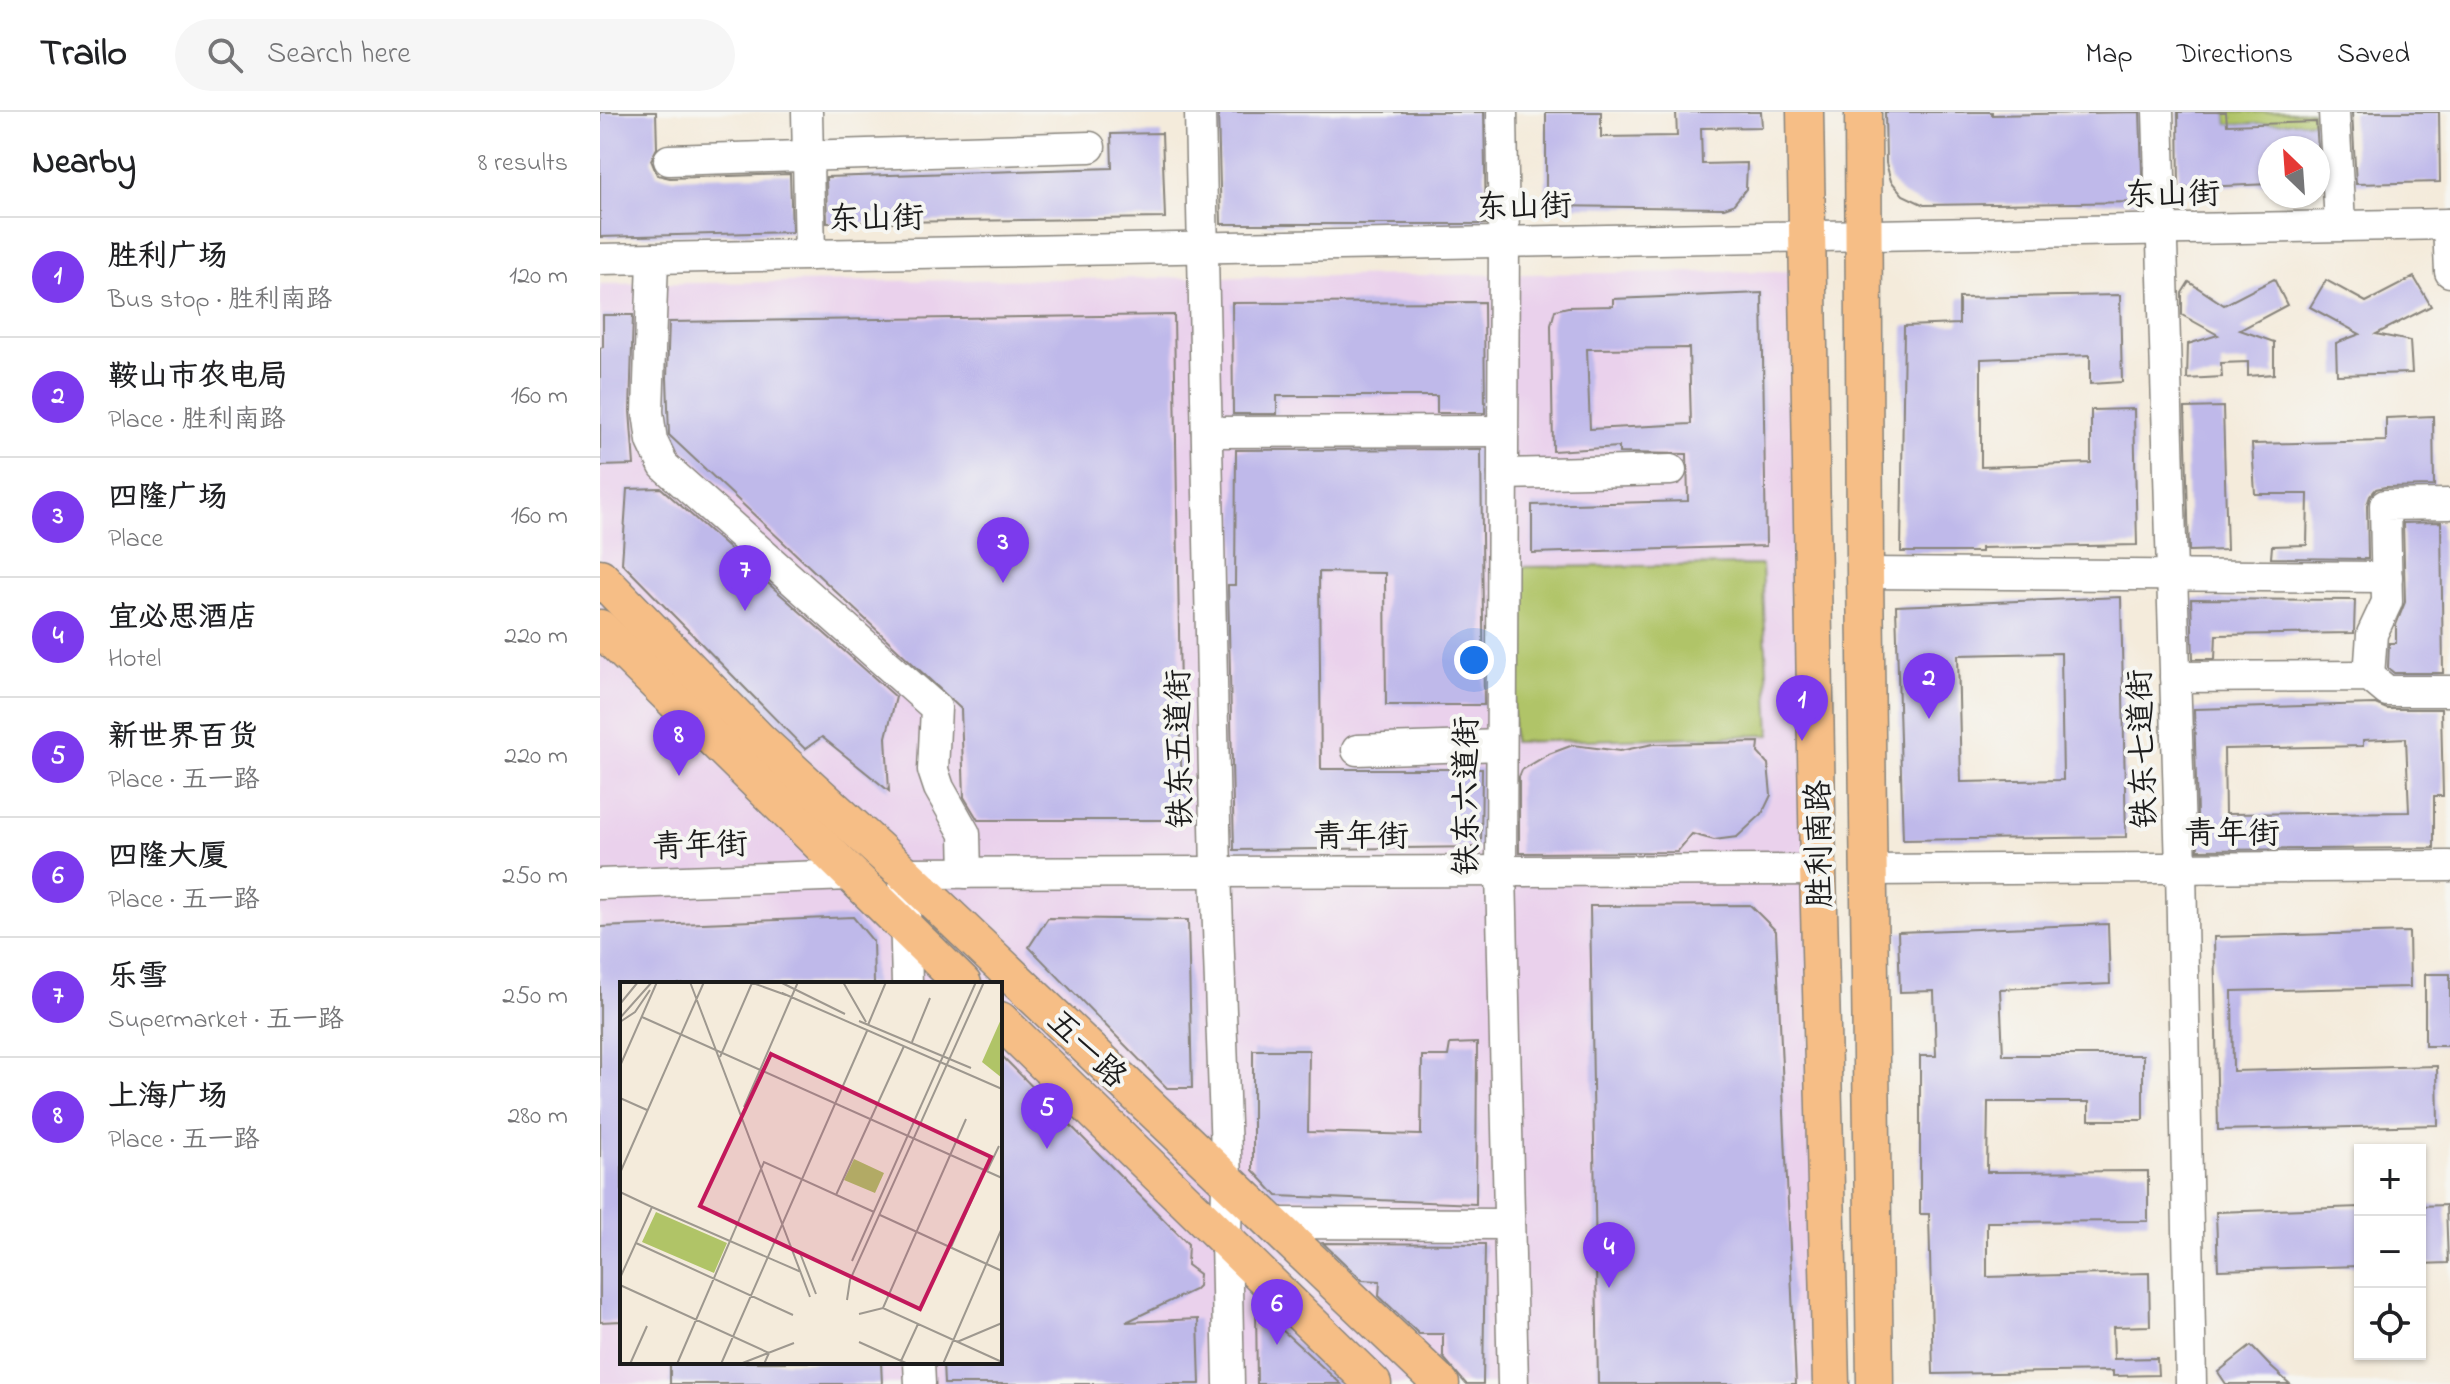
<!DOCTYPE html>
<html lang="en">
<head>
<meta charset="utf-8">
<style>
	:root { --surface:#fff; --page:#f6f6f6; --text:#202124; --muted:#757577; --line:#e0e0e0; --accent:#7c3aed }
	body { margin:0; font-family:"Indie Flower","LXGW WenKai TC",sans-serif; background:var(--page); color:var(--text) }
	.controls { position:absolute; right:24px; bottom:24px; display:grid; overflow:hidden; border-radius:0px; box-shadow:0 2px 6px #0004 }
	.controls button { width:72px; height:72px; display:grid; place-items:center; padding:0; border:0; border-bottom:2px solid var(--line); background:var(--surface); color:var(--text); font:40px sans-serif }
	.compass { position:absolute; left:1658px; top:24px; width:72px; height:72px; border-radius:50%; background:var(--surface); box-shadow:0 2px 6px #0004; rotate:335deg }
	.you { position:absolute; left:874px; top:548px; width:28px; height:28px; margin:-20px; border:6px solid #fff; border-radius:50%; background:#1a73e8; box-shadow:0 0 0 12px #1a73e833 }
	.badge { display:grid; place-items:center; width:52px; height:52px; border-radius:50%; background:var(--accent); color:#fff; font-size:26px; font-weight:700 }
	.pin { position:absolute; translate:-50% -66px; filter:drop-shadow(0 2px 4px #0008) }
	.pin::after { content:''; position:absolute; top:42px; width:28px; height:24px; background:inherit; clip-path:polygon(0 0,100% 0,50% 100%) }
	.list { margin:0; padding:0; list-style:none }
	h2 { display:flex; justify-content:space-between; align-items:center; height:104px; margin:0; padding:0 32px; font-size:34px }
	h2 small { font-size:26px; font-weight:400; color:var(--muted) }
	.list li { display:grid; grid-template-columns:52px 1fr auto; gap:24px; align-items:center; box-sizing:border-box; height:120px; padding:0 32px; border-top:2px solid var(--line) }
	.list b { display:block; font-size:30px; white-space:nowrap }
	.list p { margin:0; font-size:26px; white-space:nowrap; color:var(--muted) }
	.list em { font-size:26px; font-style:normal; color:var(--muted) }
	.icon { flex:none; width:44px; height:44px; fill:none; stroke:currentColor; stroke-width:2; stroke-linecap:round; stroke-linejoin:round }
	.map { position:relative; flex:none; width:1850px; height:1272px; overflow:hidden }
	header { display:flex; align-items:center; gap:48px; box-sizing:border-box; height:112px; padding:0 40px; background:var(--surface); border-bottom:2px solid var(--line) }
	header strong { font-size:38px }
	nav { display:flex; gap:44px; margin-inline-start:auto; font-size:28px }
	.search { width:560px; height:72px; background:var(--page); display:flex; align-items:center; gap:20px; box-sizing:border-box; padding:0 28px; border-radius:44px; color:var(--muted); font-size:30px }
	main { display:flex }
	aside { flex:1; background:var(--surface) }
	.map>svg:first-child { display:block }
</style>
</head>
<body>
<header>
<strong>Trailo</strong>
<div class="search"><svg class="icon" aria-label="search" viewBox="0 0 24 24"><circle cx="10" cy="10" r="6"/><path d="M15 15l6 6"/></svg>Search here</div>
<nav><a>Map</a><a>Directions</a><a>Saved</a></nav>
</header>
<main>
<aside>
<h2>Nearby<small>8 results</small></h2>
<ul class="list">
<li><span class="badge">1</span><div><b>胜利广场</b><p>Bus stop · 胜利南路</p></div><em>120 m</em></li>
<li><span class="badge">2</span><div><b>鞍山市农电局</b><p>Place · 胜利南路</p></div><em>160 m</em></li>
<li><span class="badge">3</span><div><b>四隆广场</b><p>Place</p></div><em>160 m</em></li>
<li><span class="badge">4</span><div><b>宜必思酒店</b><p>Hotel</p></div><em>220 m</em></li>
<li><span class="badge">5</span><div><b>新世界百货</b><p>Place · 五一路</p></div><em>220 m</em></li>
<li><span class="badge">6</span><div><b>四隆大厦</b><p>Place · 五一路</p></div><em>250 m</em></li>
<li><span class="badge">7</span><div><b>乐雪</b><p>Supermarket · 五一路</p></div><em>250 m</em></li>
<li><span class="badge">8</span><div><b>上海广场</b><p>Place · 五一路</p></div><em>280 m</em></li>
</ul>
</aside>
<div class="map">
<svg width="1850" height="1272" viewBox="0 0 1850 1272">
	<rect width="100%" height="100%" fill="#f6f6f2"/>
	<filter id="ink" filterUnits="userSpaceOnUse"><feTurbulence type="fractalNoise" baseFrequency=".0125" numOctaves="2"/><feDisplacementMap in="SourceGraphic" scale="16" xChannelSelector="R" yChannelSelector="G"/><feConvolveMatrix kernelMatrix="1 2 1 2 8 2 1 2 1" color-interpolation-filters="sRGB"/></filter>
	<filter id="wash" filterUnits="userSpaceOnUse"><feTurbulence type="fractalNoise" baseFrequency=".006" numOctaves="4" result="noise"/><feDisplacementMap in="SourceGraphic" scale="32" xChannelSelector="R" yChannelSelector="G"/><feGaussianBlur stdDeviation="1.8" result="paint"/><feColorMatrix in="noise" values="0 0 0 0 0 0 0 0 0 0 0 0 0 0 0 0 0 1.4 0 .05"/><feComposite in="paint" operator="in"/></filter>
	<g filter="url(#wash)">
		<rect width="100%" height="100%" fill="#f4ebdb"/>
		<path fill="#ead1ec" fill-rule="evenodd" d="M1196,159L1218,1272H0V172ZM22,872H400V1250H22Z"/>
		<g fill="#b0c467" stroke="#667042" stroke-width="2">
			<path d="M1626,0H1713V10L1627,13Z"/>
			<path d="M1162,453L1170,623L913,630L912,455Z"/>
		</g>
		<g id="blocks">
			<g fill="#bfb9ea" fill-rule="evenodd">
				<path d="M0,0H56L57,36L51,48L57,63L70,66L190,62L192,120L0,125Z"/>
				<path d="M618,0H884L886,112H621Z"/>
				<path d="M946,0H1001V25L1077,24L1076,0H1161L1162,15L1101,16L1102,52L1147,51L1146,77L1133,93L1124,96L946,94Z"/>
				<path d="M1285,0H1392V3L1540,0L1543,90L1324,93L1303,83L1291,69L1286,51Z"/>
				<path d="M1578,0H1626L1627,13L1716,10L1718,36H1670V72L1579,76Z"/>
				<path d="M1752,0H1839L1840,70L1756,72Z"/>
				<path d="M562,21L565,106L227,111L226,65L512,56L511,22Z"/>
				<path d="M1814,165L1831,194L1776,222L1810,229L1812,261L1737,263L1736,231L1760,222L1710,195L1726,168L1766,190Z"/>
				<path d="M1674,167L1687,193L1640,218L1674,230V262L1648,264V250L1621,251L1622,265L1587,267L1588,232L1618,223L1582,203V181L1589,170L1624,193Z"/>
				<path d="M1162,181L1166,434L932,441V393L1088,389L1087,342L1019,341V335L953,339L951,213L955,198L968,195L1013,194V187ZM1089,236L1091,312L990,317L987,237Z"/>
				<path d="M1520,183L1522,270L1490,272V243L1381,247V355L1491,351V298L1534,297L1537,433L1381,436V440H1301L1304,214L1359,212V186Z"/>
				<path d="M884,190L885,301H837V284H677V302H633L632,191Z"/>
				<path d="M3,203H33L30,299L34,353L0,354V236L3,235Z"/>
				<path d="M574,203L582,708H378L364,685L361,597L69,323L67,266L69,210Z"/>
				<path d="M1623,295L1627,438L1589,439L1585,296Z"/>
				<path d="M1833,304L1834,374L1785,375L1776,377L1770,384L1767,393L1768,447L1671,446L1672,434L1707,433L1708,382H1655L1652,332L1786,329V306Z"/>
				<path d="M881,337L884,593H786L785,461L719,460L721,657H882L881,735L634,738L628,473H635L636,338Z"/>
				<path d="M61,376L296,585L286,625L289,679L222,625L205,637L22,451L27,377Z"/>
				<path d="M1841,410L1843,561H1794L1788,556L1789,531H1796V513L1805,490L1803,411Z"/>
				<path d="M1521,485L1526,725L1303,728L1296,494ZM1461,541L1463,668L1361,670L1358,543Z"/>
				<path d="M1591,487L1755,488L1754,519V521L1616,523L1615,547H1593Z"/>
				<path d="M1775,592L1787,597H1841L1843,684H1834V736L1598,738L1594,597ZM1806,626L1809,700L1625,702L1624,637L1763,634V628Z"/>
				<path d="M1159,630L1158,641L1168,652L1171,683L1162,702L1137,725L1114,728L1092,722L1077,740L919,741V665L922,658L949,642L973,633L1020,639L1053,632Z"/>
				<path d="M1150,793L1176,819L1196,1272H998L990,794Z"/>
				<path d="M253,805L273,829L274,872H22V1209L0,1210V815Z"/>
				<path d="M448,806L588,808L592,976H567L429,835Z"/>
				<path d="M1508,812L1510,872L1400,877L1403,943H1543V1008H1489V990H1388L1387,1060L1548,1059V1109L1387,1110V1165L1549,1161L1550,1214L1513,1215L1514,1247L1557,1246L1558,1263L1513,1264V1259L1333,1262L1329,1102H1320V944H1336L1334,879L1300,880L1298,820Z"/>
				<path d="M1809,820L1810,875L1632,879L1633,959L1837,954L1838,1013L1618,1018L1614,825Z"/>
				<rect x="1825" y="862" width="25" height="72"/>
				<path d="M877,931L876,1092L677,1084L653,1058V938H709L708,1020L821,1023L822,944H848L850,932Z"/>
				<path d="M400,942L588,1132L587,1153L599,1162L598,1174L594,1178L526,1210L598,1207L600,1272H344L343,1250H400Z"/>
				<path d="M1846,1093L1848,1151L1820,1152V1094Z"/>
				<path d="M1760,1095V1154L1618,1158L1616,1100Z"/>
				<path d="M723,1131L885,1132L883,1272H866L843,1245V1222H819L779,1184L780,1169L762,1168Z"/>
				<path d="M656,1194L741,1272H657Z"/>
				<path d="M1651,1234L1671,1255L1690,1272H1626L1618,1260Z"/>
				<path d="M70,1250H281L282,1272H70Z"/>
			</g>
		</g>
	</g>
	<g filter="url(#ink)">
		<use href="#blocks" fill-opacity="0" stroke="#88847c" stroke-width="2"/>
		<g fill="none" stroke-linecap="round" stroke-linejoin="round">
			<g stroke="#88847c" stroke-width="33">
				<g id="minor">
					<path d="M207,0L210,143"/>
					<path d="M600,0L616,759L627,1069L626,1128L629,1272"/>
					<path d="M902,0L904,129L901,759L913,1272"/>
					<path d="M1558,0L1581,756L1591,1272"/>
					<path d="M1734,0L1740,113"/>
					<path d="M69,48L490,35"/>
					<path d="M1848,112L1850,160"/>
					<path d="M53,146L48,300L52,329L64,354L336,596L333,658L339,676L365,722L366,761"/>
					<path d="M0,147L1850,112"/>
					<path d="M607,320L903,319"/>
					<path d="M903,362L1071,358"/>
					<path d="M1265,461L1787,465"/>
					<path d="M1769,564L1772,522L1787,490L1785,393L1850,392"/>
					<path d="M1575,565L1769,564L1787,579H1850"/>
					<path d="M757,638L901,633"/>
					<path d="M1271,758L1850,754"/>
					<path d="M0,772L251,763"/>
					<path d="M307,872L304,761L1218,758"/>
					<path d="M672,1111L909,1112"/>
					<path d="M319,1250L320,1272"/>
				</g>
			</g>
			<g stroke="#88847c" stroke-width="39">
				<g id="major">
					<path d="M1205,0L1218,758L1231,1272"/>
					<path d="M1263,0L1265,461L1275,1272"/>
					<path d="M0,465L159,628L304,761L841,1272"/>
					<path d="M0,516L363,872"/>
					<path d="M400,908L773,1272"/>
				</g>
			</g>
			<use href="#minor" stroke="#fff" stroke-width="30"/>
			<use href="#major" stroke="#f6be86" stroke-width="36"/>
		</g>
	</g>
	<g text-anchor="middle" stroke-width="8" stroke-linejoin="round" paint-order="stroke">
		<g font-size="32" fill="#1c1c1c" stroke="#f6f6f2">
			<text transform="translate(1572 81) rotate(-1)" y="11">东山街</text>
			<text transform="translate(924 93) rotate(-1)" y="11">东山街</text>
			<text transform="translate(276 105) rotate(-1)" y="11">东山街</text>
			<text transform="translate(578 637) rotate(-91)" y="11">铁东五道街</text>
			<text transform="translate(1541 637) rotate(-92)" y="11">铁东七道街</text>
			<text transform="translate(865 684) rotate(-90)" y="11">铁东六道街</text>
			<text x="1632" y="731">青年街</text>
			<text x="761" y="734">青年街</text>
			<text transform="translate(100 732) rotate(-2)" y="11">青年街</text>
			<text transform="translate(1218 732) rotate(-91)" y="11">胜利南路</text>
			<text transform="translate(488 936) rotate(44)" y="11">五一路</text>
		</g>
	</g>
	<g transform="translate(20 870)">
		<rect width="382" height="382" fill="#f4ebdb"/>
		<path d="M382,35V96L362,80ZM234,177L264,191L255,211L224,198ZM36,230L107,261L94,291L22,260Z" fill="#b0c467"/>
		<path fill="none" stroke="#9e988f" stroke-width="2" d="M70,0L190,315M130,0L166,13M160,0L225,32M223,0L246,40M162,11L382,107M0,22L18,0M22,35L382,196M0,36L32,0M239,39L351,86M0,40L15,30L30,8M248,43L266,0M292,60L310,16M100,75L132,1M0,84L37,0M0,116L27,128M124,125L178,0M367,189L379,164M0,191L84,0M0,210L32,225L0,296M216,213L284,64M32,225L181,290M260,233L382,289M16,261L173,333M331,265L365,188M180,271L196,312M232,279L356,0M0,303L149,371L144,382M227,318L230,298L364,0M263,326L346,137M239,332L263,326L382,380M239,360L288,382M337,360L382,341M281,379L298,342M10,382L27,344M57,382L144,180L254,230M101,382L247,49M120,382L174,361M323,382L382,246"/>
		<path fill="#c2185b" fill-opacity="0.15" stroke="#c2185b" stroke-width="4" d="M151,72L371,175L300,327L80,224Z"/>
		<rect width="382" height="382" fill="none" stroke="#1c1c1c" stroke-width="4"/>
	</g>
</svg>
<div class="controls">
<button>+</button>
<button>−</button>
<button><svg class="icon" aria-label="locate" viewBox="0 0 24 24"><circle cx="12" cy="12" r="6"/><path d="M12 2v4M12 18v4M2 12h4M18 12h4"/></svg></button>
</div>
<svg class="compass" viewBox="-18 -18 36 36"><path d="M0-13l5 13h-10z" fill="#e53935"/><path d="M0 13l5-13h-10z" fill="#757577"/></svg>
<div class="you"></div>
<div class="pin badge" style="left:1202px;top:629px">1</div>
<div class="pin badge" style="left:1329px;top:607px">2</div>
<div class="pin badge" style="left:403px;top:471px">3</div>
<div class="pin badge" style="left:1009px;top:1176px">4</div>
<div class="pin badge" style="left:447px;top:1037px">5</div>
<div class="pin badge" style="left:677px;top:1233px">6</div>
<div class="pin badge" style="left:145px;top:499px">7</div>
<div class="pin badge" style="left:79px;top:664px">8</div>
</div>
</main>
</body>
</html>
